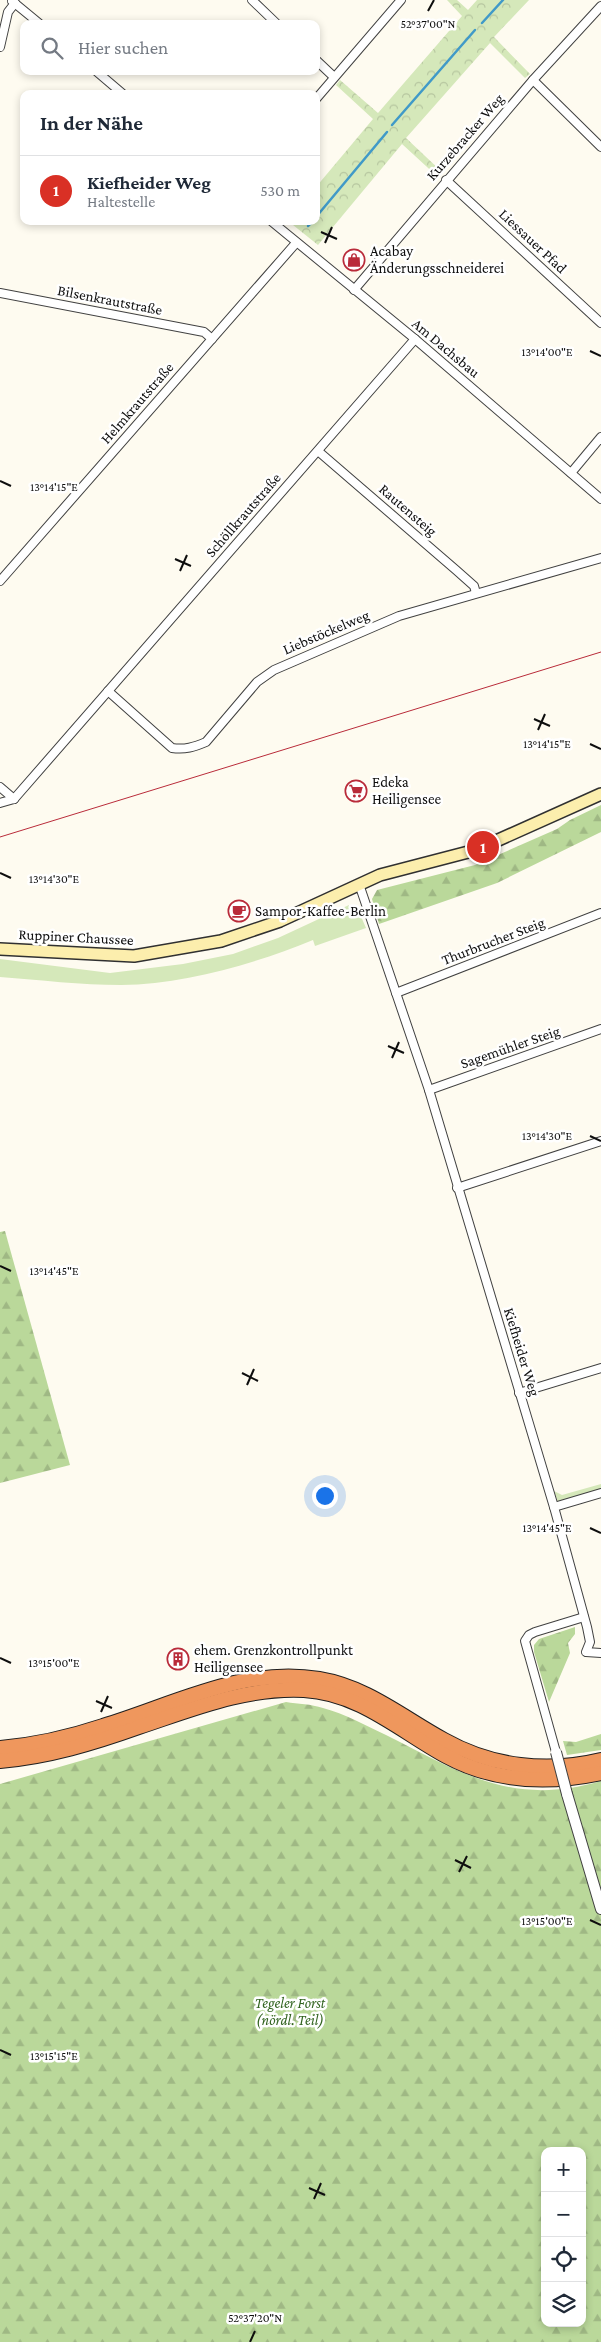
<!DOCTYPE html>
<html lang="de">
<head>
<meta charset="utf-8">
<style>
	:root { --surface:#fff; --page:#f2f2f3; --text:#1f2937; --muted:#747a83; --line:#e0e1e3; --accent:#d93025 }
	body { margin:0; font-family:"Crimson Pro",serif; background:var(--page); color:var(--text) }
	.controls { position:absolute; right:15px; bottom:15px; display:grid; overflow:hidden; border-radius:10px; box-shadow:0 2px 8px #0003 }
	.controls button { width:45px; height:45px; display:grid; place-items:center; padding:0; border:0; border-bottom:1px solid var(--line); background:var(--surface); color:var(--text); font:25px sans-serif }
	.you { position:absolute; left:324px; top:1495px; width:18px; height:18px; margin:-12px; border:4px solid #fff; border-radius:50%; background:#1a73e8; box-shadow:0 0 0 8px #1a73e833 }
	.badge { display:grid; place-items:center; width:32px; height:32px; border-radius:50%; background:var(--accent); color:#fff; font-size:16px; font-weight:700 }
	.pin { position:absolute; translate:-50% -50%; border:2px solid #fff; box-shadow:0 1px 5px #0006 }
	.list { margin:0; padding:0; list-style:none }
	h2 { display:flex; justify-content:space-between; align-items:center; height:65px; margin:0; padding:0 20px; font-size:21px }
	h2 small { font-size:16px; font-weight:400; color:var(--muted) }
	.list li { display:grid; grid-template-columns:32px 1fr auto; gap:15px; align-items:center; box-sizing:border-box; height:70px; padding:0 20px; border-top:1px solid var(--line) }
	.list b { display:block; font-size:19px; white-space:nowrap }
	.list p { margin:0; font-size:16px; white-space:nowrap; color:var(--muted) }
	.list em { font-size:16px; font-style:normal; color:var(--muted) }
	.icon { flex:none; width:28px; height:28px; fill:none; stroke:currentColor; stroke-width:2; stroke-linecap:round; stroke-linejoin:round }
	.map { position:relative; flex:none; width:601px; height:2342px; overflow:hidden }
	.search { position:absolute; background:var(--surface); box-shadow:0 2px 8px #0003; left:20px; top:20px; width:300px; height:55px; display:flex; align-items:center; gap:12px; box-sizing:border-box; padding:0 18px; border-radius:10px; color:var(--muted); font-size:19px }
	.panel { position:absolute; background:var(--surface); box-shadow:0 2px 8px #0003; left:20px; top:90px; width:300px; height:135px; border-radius:10px }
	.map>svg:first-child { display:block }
</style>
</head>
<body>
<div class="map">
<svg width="601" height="2342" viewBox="0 0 601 2342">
	<defs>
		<pattern id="forest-firs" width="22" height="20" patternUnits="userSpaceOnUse" patternTransform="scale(1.25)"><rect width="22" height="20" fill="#bad89a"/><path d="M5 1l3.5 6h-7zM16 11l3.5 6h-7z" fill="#9fb884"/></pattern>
		<pattern id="park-crowns" width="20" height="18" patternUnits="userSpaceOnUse" patternTransform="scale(1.25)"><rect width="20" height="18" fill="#d5e8ba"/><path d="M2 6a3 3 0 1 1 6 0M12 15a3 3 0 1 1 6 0" fill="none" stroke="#b6c69f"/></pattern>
	</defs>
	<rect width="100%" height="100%" fill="#fefbf0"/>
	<g fill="#d5e8ba">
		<path d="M349,905H356L366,928L315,946L313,940C254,964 186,984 121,985C81,985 40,980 0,977V959L110,973L183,964L233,954L278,938Z"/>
		<path d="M601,1484V1489L558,1502L554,1491L562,1495Z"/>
	</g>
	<g fill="url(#forest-firs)" fill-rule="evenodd">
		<path d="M601,805V832L497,883L379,924L372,899L377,890L475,865L557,829L570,820Z"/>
		<path d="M5,1231L70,1465L0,1483V1232Z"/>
		<path d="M575,1627V1634L568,1643L570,1653L549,1702L534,1652V1645L539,1639Z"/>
		<path d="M286,1702C298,1704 311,1704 323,1708C345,1714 365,1725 386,1735C461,1773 513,1807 601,1781V2342H0V1784ZM545,2151H582V2323H545Z"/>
		<path d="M601,1734V1750L567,1755L563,1741L576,1742Z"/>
	</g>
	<path fill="url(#park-crowns)" d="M447,0H457L468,10L477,0H529L494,37L530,74L525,78L490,43L406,138L443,173L439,178L402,144L318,245L288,221H316V187L373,119L336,85L340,80L378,113L462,16Z"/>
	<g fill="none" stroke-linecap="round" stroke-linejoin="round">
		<g stroke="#409ac8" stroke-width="2.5">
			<path d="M482,23L503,0"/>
			<path d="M392,125L475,30"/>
			<path d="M316,217L387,132"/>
			<path d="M308,226L313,221"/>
		</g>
		<g stroke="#414141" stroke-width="10">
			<g id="minor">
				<path d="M252,0L277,24"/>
				<path d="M12,1L40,24"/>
				<path d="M0,47L8,12L15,3"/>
				<path d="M316,60L334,77"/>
				<path d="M96,71L123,94"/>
				<path d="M533,80L601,147"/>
				<path d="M316,99L401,0"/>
				<path d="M446,180L601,323"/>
				<path d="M271,221L415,339L601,499"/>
				<path d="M354,290L533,80L601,6"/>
				<path d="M0,293L204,332L212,339"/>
				<path d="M318,451L456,570L474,586L476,593"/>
				<path d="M571,473L601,437"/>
				<path d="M0,581L296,243"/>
				<path d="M108,691L172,748C185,750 194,747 206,742L257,682L274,670L399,616L601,558"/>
				<path d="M0,787L14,799"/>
				<path d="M14,799L415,339"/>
				<path d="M0,803L14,799"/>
				<path d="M359,884L429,1090L554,1507L587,1627L590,1642L586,1652L601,1653"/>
				<path d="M396,993L601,913"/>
				<path d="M429,1090L601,1029"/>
				<path d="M457,1188L601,1141"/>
				<path d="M519,1393L601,1368"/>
				<path d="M554,1507L601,1493"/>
				<path d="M556,1752L525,1641L529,1635L535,1632L584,1617"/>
			</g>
		</g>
		<g stroke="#414141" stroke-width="12">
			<path id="tertiary" d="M567,1794L601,1909"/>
		</g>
		<g stroke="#303030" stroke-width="14">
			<path id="secondary" d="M0,949L134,956L221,941L280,921L380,875L476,850L601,794"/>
		</g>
		<g stroke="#1f1f1f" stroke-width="16">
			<g id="motorway">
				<path d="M0,1748C35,1745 70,1737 103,1726C173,1705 244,1666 319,1679C367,1687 402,1717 444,1740C492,1767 547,1773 601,1760"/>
				<path d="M0,1761C48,1757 94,1743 139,1727C193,1709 246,1687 304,1690C360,1693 400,1731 446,1756C494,1782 549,1784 601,1773"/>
			</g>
		</g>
		<use href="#minor" stroke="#fff" stroke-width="8"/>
		<use href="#tertiary" stroke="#fff" stroke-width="10"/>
		<use href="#secondary" stroke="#fceead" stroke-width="11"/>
		<use href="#motorway" stroke="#ef975d" stroke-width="14"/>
		<path stroke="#b92b3a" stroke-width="1" d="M0,837L601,652"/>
		<g stroke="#414141" stroke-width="12" stroke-linecap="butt">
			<path id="tertiary-bridge" d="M556,1752L567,1794"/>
		</g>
		<use href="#tertiary-bridge" stroke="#fff" stroke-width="10"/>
	</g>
	<path fill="none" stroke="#0e0e0e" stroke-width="2" d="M428,11L434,0M321,232L337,239M325,243L332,227M590,351L601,356M0,481L11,486M175,559L191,566M180,571L187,555M534,719L550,726M538,730L545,714M590,744L601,749M0,873L11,878M388,1046L404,1053M392,1058L399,1042M590,1136L601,1141M0,1266L11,1271M242,1373L258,1381M247,1385L254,1369M590,1528L601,1533M0,1658L11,1663M96,1701L112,1708M101,1712L108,1696M455,1860L471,1868M459,1872L467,1856M590,1920L601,1925M0,2050L11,2055M309,2188L325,2195M314,2199L321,2183M250,2342L255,2331"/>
	<defs>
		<g id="shop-ring" transform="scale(1.125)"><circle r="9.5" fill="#fff" stroke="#b92b3a" stroke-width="1.5"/><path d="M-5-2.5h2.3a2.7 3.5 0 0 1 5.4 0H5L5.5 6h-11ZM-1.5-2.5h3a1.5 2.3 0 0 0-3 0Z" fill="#b92b3a"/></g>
		<g id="supermarket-ring" transform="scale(1.125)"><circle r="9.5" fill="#fff" stroke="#b92b3a" stroke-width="1.5"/><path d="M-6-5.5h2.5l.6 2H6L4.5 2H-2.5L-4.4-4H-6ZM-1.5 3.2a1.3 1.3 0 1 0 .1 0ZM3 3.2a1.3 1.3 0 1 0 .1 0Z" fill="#b92b3a"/></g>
		<g id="cafe-ring" transform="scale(1.125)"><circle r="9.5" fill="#fff" stroke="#b92b3a" stroke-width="1.5"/><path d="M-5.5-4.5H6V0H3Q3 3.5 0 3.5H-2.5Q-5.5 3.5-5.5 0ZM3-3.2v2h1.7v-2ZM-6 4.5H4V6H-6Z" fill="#b92b3a"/></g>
		<g id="building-ring" transform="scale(1.125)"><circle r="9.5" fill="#fff" stroke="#b92b3a" stroke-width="1.5"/><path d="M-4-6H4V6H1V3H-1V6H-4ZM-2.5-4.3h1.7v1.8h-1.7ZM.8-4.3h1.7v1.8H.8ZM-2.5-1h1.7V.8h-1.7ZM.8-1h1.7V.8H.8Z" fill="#b92b3a"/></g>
	</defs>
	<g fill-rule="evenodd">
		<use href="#shop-ring" x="354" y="260"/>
		<use href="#supermarket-ring" x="356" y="791"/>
		<use href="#cafe-ring" x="239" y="911"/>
		<use href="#building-ring" x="178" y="1659"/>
	</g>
	<g text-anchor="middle" stroke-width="5" stroke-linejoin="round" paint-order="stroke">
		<g font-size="15" fill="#0e0e0e" stroke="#fff">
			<text transform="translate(465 137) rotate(-49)" y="5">Kurzebracker Weg</text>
			<text transform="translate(533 241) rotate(43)" y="5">Liessauer Pfad</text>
			<text transform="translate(110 300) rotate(11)" y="5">Bilsenkrautstraße</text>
			<text transform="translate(446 348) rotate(40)" y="5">Am Dachsbau</text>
			<text transform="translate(137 403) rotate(-49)" y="5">Helmkrautstraße</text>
			<text transform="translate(408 510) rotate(41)" y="5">Rautensteig</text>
			<text transform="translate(243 515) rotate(-49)" y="5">Schöllkrautstraße</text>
			<text transform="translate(326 632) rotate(-23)" y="5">Liebstöckelweg</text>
			<text transform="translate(76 937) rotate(3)" y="5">Ruppiner Chaussee</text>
			<text transform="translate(493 941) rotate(-21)" y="5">Thurbrucher Steig</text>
			<text transform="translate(510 1047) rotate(-19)" y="5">Sagemühler Steig</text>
			<text transform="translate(522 1352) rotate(73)" y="5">Kiefheider Weg</text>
		</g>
		<g font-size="15" fill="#0e0e0e" stroke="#fff" text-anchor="start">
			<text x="370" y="256">Acabay<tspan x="370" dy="17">Änderungsschneiderei</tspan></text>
			<text x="372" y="787">Edeka<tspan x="372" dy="17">Heiligensee</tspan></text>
			<text x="255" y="916">Sampor-Kaffee-Berlin</text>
			<text x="194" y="1655">ehem. Grenzkontrollpunkt<tspan x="194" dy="17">Heiligensee</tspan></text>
		</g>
		<g font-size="15" font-style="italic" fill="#326420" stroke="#fff">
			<text x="290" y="2008">Tegeler Forst<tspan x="290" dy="17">(nördl. Teil)</tspan></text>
		</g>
	</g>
	<g font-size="12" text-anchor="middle" fill="#0e0e0e" stroke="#fff" stroke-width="5" stroke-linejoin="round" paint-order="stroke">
		<text x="428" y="28">52°37'00"N</text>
		<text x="547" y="356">13°14'00"E</text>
		<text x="54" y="491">13°14'15"E</text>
		<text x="547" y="748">13°14'15"E</text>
		<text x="54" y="883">13°14'30"E</text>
		<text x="547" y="1140">13°14'30"E</text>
		<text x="54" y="1275">13°14'45"E</text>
		<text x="547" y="1532">13°14'45"E</text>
		<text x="54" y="1667">13°15'00"E</text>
		<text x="547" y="1925">13°15'00"E</text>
		<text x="54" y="2060">13°15'15"E</text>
		<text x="255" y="2322">52°37'20"N</text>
	</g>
</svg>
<div class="controls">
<button>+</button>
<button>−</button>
<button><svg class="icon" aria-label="locate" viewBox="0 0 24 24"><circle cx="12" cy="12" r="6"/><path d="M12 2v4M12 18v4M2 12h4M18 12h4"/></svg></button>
<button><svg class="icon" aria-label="layers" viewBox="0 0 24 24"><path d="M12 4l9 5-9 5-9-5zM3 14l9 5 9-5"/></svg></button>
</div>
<div class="you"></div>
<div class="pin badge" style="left:483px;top:847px">1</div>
<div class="search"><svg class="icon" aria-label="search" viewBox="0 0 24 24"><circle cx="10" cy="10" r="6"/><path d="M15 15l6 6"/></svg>Hier suchen</div>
<section class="panel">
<h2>In der Nähe<small></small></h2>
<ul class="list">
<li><span class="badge">1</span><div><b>Kiefheider Weg</b><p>Haltestelle</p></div><em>530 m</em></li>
</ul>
</section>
</div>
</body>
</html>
